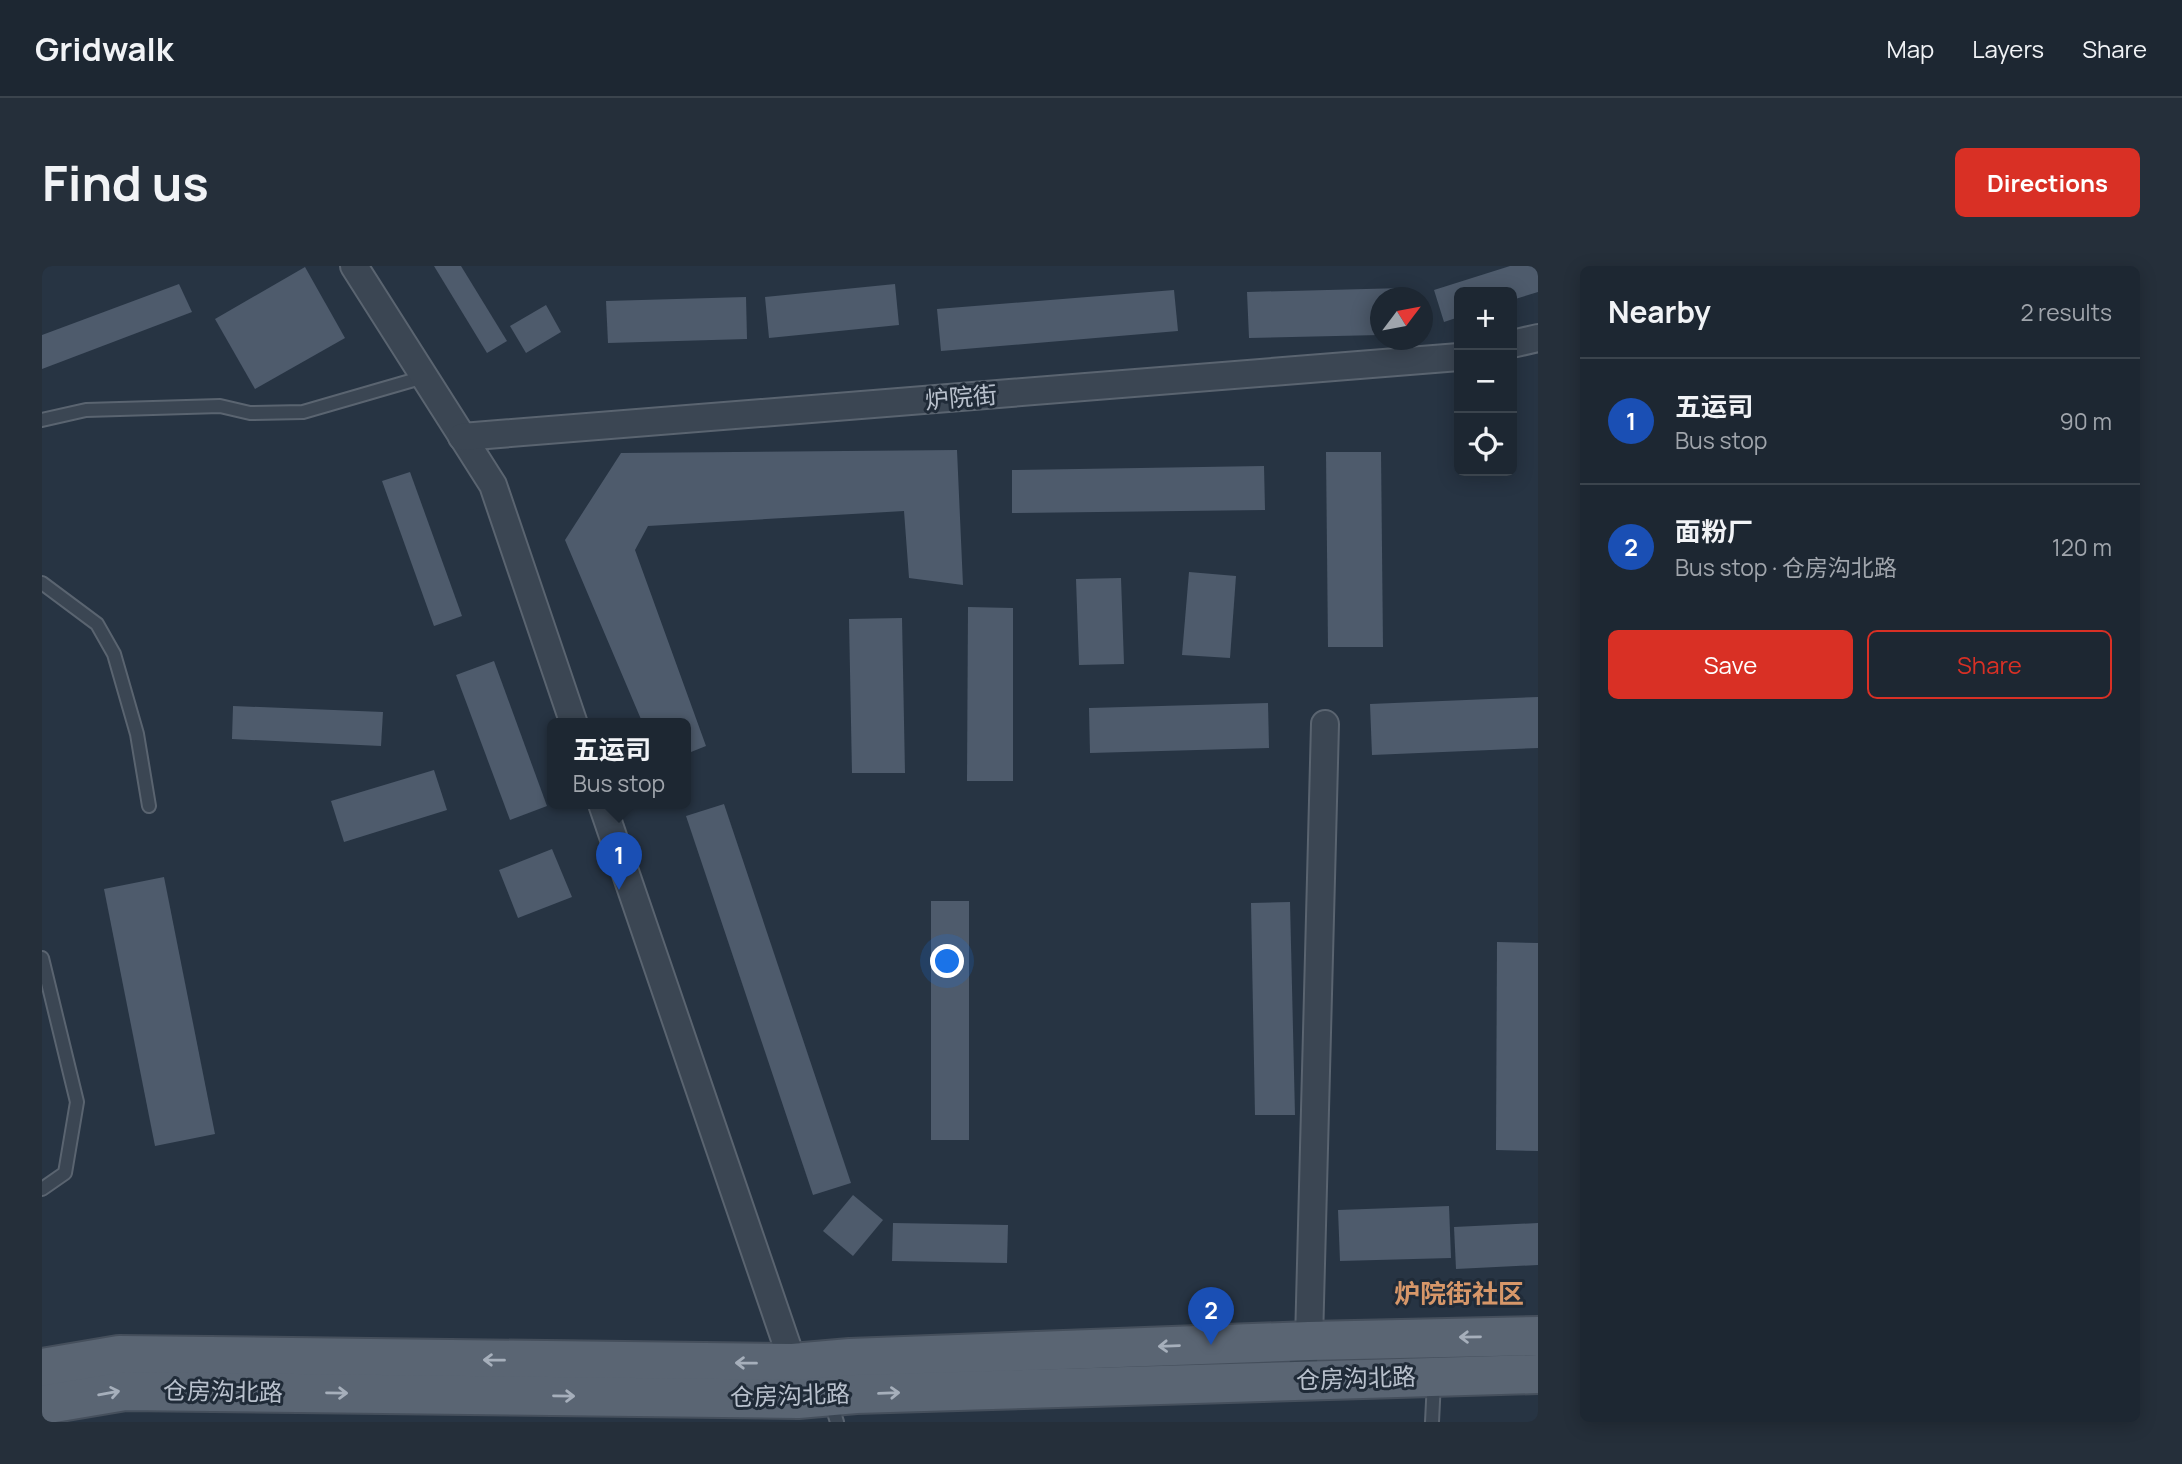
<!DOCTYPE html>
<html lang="en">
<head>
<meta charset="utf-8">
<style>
	:root { --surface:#1d2732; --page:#252f3a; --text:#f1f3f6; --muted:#a0a5ac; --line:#3b444d; --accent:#d93025 }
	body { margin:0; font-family:Manrope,"Noto Sans SC",sans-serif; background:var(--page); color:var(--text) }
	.controls { position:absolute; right:21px; top:21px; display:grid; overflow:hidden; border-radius:10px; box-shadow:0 4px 18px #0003 }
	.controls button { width:63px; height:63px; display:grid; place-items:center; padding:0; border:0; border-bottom:2px solid var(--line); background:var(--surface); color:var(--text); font:35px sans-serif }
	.compass { position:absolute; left:1328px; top:21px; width:63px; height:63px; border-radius:50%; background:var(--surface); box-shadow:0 4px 18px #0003; rotate:58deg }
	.you { position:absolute; left:906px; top:696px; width:24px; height:24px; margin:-18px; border:5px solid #fff; border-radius:50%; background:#1a73e8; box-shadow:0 0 0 10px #1a73e833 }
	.badge { display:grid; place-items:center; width:46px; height:46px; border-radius:50%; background:var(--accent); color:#fff; font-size:23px; font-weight:700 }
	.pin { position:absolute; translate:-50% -58px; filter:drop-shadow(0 2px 4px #0008) }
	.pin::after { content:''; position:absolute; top:37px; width:24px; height:21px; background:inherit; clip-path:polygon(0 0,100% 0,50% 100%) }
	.popup { position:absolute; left:505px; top:452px; width:144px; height:91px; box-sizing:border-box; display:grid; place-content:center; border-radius:10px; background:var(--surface); filter:drop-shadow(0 2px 5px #0005); font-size:23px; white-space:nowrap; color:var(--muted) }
	.popup b { font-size:26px; color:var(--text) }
	.popup::after { content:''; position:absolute; left:50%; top:100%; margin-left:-14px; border:14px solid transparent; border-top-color:var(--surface) }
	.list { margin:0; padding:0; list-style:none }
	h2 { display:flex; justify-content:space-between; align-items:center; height:91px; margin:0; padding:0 28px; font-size:30px }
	h2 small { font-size:23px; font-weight:400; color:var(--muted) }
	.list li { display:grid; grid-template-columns:46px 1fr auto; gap:21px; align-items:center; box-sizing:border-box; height:126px; padding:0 28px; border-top:2px solid var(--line) }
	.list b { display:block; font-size:26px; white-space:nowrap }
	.list p { margin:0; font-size:23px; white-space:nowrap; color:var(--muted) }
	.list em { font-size:23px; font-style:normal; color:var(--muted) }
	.actions { display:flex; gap:14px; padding:21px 28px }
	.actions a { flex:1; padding:16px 0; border:2px solid var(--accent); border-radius:10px; text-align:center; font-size:24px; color:var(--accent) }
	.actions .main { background:var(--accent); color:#fff }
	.icon { flex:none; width:38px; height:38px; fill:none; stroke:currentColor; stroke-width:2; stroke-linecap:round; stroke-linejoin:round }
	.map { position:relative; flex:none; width:1496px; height:1156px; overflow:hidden; border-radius:10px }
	header { display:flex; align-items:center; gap:42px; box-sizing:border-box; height:98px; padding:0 35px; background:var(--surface); border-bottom:2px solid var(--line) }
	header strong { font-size:33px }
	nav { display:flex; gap:38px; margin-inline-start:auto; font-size:24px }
	.intro { display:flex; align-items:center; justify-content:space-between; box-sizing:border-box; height:168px; padding:0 42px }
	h1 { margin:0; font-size:49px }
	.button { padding:18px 32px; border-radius:10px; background:var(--accent); color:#fff; font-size:24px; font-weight:700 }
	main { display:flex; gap:42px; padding:0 42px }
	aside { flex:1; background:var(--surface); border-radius:10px; box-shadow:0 4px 18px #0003 }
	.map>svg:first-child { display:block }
</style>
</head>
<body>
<header>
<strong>Gridwalk</strong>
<nav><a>Map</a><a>Layers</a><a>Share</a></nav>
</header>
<div class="intro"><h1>Find us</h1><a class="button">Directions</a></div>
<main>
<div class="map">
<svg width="1496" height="1156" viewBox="0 0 1496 1156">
	<rect width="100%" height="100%" fill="#273443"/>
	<g fill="#4e5b6c">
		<path d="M392,0H419L465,75L445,87Z"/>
		<path d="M1468,0H1496V26L1470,34V26H1417V51L1402,56L1392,24Z"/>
		<path d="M263,1L303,72L213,123L173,53Z"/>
		<path d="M137,18L150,46L0,103V69Z"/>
		<path d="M853,18L857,59L727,72L723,31Z"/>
		<path d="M1362,22L1363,32H1338V69L1207,72L1205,26Z"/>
		<path d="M1132,24L1136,65L899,85L895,43Z"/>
		<path d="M704,31L705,73L566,77L564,35Z"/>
		<path d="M504,39L519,66L484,87L468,60Z"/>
		<path d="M915,184L921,319L867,312L862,245L606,260L593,284L664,480L644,488V458H601L523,274L579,187Z"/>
		<path d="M1284,186H1339L1341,381H1286Z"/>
		<path d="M1222,200L1223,244L970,247V204Z"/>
		<path d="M368,206L420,350L392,360L340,215Z"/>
		<path d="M1147,306L1194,310L1188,392L1140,389Z"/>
		<path d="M1079,312L1082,398L1037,399L1034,313Z"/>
		<path d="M926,341L971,342V515H925Z"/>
		<path d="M860,352L863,507H810L807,353Z"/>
		<path d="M452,395L505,540L468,554L414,409Z"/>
		<path d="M1496,431V482L1330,489L1328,438Z"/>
		<path d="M1226,437L1227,482L1048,487L1047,442Z"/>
		<path d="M191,440L341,446L339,480L190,473Z"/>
		<path d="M392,504L405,544L302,576L289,535Z"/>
		<path d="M682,538L809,917L771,929L644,550Z"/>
		<path d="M510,583L530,631L476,652L457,604Z"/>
		<path d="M122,611L173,868L113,880L62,623Z"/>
		<rect x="889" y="635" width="38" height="239"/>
		<path d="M1248,636L1253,849H1213L1209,637Z"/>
		<path d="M1455,676L1496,677V885L1454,884Z"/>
		<path d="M811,929L841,954L811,990L781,965Z"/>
		<path d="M1407,940L1409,992L1298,995L1296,944Z"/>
		<path d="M851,957L966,959L965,997L850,995Z"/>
		<path d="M1496,957V999L1414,1003L1412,961Z"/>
	</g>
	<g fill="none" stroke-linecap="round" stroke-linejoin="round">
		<g stroke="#5a6470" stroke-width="16">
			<g id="service">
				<path d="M0,154L44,144L178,140L208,147L261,146L382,111"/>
				<path d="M0,317L55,358L72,388L95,468L107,540"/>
				<path d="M0,692L35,836L23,907L0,923"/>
				<path d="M788,1134L795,1156"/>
				<path d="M1390,1156L1392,1115"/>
			</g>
		</g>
		<g stroke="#5a6470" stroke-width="30">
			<g id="minor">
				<path d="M312,0L451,219L532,458"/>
				<path d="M1470,78L1496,72"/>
				<path d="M420,171L1417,91"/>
				<path d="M560,538L751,1097L753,1110"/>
				<path d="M1256,1115L1267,1075L1283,458"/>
			</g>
		</g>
		<g stroke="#454f5c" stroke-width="42">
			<g id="primary">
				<path d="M0,1102L77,1089L751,1097L808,1092L1267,1075L1496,1070"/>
				<path d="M0,1139L83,1125L756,1133L814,1128L1496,1108"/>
			</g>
		</g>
		<use href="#service" stroke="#3b4653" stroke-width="12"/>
		<use href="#minor" stroke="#3b4653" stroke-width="26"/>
		<use href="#primary" stroke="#5a6573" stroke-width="38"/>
	</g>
	<defs><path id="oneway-shaft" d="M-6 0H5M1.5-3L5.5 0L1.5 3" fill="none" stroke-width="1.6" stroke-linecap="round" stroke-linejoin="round" transform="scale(1.75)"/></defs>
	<g stroke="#a6afbb">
		<use href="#oneway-shaft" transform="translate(1428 1071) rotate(179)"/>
		<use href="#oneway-shaft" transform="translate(1127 1080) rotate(178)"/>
		<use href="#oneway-shaft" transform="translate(452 1094) rotate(-179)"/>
		<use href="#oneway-shaft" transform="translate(704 1097) rotate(-179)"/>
		<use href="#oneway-shaft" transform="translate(67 1127) rotate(-10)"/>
		<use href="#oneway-shaft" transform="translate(295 1127) rotate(1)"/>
		<use href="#oneway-shaft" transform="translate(847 1127) rotate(-2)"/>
		<use href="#oneway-shaft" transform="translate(522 1130) rotate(1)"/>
	</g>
	<g text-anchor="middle" stroke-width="6" stroke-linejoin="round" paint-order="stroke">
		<g font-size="24" fill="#b9c1cd" stroke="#202b38">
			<text transform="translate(919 132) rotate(-5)" y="8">炉院街</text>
			<text transform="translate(1314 1113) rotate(-2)" y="8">仓房沟北路</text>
			<text transform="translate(181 1126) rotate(1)" y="8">仓房沟北路</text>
			<text transform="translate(748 1130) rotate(-2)" y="8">仓房沟北路</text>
		</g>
		<g font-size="26" font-weight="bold" fill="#d79769" stroke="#202b38">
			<text x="1417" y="1037">炉院街社区</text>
		</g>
	</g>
</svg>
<div class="controls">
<button>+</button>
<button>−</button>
<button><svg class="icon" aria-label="locate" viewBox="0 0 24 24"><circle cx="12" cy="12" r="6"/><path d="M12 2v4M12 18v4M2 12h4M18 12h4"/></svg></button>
</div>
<svg class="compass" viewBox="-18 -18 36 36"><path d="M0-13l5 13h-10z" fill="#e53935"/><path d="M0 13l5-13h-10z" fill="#a0a5ac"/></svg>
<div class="you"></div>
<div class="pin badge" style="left:577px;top:624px;background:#1a4fb4">1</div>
<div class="popup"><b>五运司</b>Bus stop</div>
<div class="pin badge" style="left:1169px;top:1079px;background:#1a4fb4">2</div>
</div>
<aside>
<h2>Nearby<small>2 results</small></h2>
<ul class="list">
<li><span class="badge" style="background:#1a4fb4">1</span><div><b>五运司</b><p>Bus stop</p></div><em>90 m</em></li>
<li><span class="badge" style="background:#1a4fb4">2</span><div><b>面粉厂</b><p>Bus stop · 仓房沟北路</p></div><em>120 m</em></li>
</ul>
<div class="actions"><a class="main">Save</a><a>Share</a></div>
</aside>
</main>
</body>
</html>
